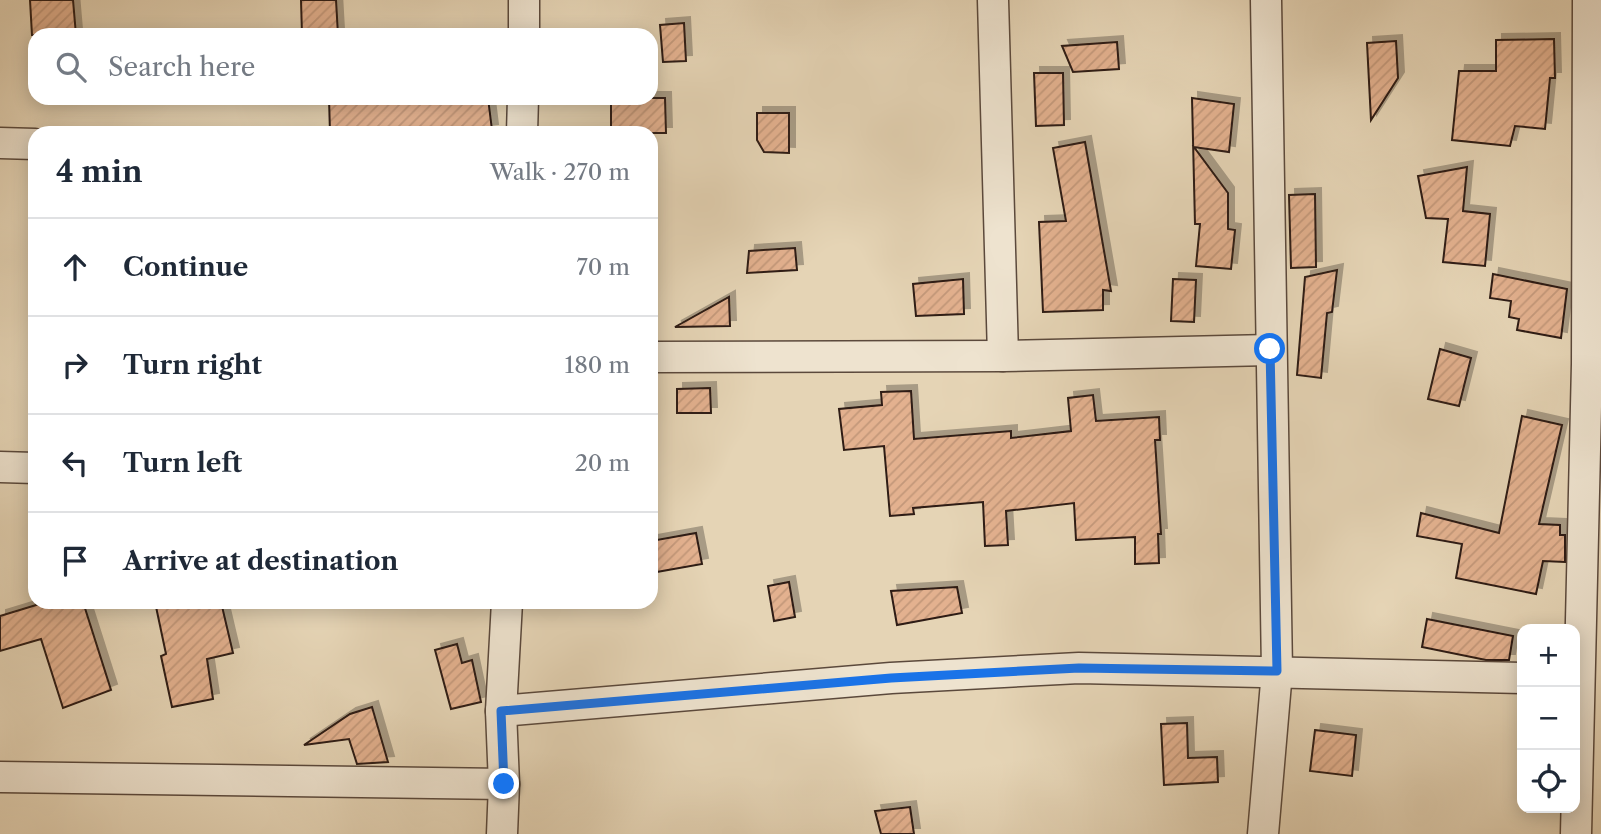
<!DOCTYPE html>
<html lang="en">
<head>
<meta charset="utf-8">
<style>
	:root { --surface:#fff; --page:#f2f2f3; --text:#1f2937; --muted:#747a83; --line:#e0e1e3 }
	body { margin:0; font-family:"Libre Caslon Text",serif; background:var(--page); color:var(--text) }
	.controls { position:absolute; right:21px; bottom:21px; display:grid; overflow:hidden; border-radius:14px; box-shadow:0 4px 18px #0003 }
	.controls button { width:63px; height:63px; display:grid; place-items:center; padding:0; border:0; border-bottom:2px solid var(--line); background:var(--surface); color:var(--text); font:35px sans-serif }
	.stop { position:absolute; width:21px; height:21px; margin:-16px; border:5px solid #1a73e8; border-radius:50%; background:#fff }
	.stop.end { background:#1a73e8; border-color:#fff; box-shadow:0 2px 7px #0008 }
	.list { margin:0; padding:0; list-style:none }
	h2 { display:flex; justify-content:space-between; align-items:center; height:91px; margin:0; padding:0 28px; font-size:30px }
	h2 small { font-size:23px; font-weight:400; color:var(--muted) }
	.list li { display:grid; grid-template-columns:46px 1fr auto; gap:21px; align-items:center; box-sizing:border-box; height:98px; padding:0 28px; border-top:2px solid var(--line) }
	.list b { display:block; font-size:26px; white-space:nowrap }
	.list em { font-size:23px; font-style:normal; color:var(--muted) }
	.icon { flex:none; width:38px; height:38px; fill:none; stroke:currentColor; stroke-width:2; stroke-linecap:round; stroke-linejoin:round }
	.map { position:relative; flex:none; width:1601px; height:834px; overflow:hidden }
	.search { position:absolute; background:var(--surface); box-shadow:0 4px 18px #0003; left:28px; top:28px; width:630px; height:77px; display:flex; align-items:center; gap:18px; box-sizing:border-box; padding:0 24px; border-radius:21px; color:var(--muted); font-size:26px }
	.panel { position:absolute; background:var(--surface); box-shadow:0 4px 18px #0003; left:28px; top:126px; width:630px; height:483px; border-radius:21px }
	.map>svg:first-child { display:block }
</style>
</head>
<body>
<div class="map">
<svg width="1601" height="834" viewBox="0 0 1601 834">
	<defs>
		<pattern id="building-hatch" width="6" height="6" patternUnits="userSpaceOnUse" patternTransform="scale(1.75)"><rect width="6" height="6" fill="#e3b18f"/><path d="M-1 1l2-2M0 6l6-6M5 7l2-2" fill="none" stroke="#c3987a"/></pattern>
		<filter id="shadow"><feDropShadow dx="6" dy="-6" stdDeviation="0" flood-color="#0004"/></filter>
	</defs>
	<rect width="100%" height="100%" fill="#e5d4b5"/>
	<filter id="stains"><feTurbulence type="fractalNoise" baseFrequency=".00286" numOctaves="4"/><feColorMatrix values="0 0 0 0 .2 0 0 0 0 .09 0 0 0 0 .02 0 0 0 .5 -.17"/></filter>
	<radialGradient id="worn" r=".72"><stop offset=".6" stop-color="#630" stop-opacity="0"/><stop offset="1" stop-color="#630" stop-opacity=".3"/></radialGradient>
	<g fill="url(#building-hatch)" stroke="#2d1b13" stroke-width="2" filter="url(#shadow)">
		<path d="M30,0H73L76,35H32Z"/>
		<path d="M301,0H336L338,35H302Z"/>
		<path d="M684,23L686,61L663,62L660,25Z"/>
		<path d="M1554,39L1555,78H1550L1545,129L1515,126L1510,146L1452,140L1459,71H1496V40Z"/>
		<path d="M1396,41L1398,78L1371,120L1367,43Z"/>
		<path d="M1117,42L1119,69L1073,72L1062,46Z"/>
		<path d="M1034,73H1063L1064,125L1036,126Z"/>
		<path d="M329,98H488L492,130L466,133H406V129L330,133Z"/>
		<path d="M611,98H665L666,133H611Z"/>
		<path d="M1192,98L1234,104L1229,152L1194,147L1228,193V229L1235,230L1231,269L1196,266L1200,224H1195Z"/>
		<path d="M757,113H789V153L764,152L757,140Z"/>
		<path d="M1085,142L1111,291L1103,290V310L1043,312L1039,222L1066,221L1053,148Z"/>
		<path d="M1467,167L1463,211L1490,214L1485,266L1443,262L1448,219L1426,218L1418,176Z"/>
		<path d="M1315,194L1316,267L1291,268L1289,195Z"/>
		<path d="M795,248L797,270L747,273L749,251Z"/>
		<path d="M1337,270L1332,312L1327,313L1321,378L1297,375L1305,277Z"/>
		<path d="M1493,274L1567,289L1561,338L1517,330L1519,319L1509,317L1511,301L1490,298Z"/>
		<path d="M963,279L964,314L916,316L913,284Z"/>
		<path d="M1173,279L1196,280L1194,322L1171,321Z"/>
		<path d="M729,297L730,326L675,327Z"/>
		<path d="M1440,349L1471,358L1459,406L1428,399Z"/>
		<path d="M710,388L711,413H677V389Z"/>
		<path d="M911,391L914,439L1011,431V438L1071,431L1068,398L1093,395L1096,421L1159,417L1160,440H1155L1161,534H1158L1159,563L1135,564V537L1076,540L1074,503L1006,511L1008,545L985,546L983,502L913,508L914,514L890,516L884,446L844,450L839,409L882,405L881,392Z"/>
		<path d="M1522,416L1562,425L1539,524L1560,525V535H1565V562L1543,561L1536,594L1456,578L1462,544L1417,536L1421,513L1499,533Z"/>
		<path d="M696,533L702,564L651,573V541Z"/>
		<path d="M789,582L795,617L774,621L768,586Z"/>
		<path d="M957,587L962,613L897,625L891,591Z"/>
		<path d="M46,602H83L111,690L63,708L41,639L0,651V616Z"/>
		<path d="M155,602H221L233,653L207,659L213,699L172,707L161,656L166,654Z"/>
		<path d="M1427,619L1513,636L1509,660H1486L1422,647Z"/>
		<path d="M457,644L462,663L472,660L481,702L451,709L435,650Z"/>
		<path d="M372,707L388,762L357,764L349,739L304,745L350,714Z"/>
		<path d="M1187,723L1188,758L1217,757L1218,782L1164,785L1161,724Z"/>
		<path d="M1315,730L1356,735L1352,776L1310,771Z"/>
		<path d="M910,807L914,834H881L875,811Z"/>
	</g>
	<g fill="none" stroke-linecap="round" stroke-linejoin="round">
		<g stroke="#5b493c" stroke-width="33">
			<g id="minor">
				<path d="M993,0L1003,356"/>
				<path d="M524,35V0"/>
				<path d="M522,133L523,98"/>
				<path d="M0,143L35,144"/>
				<path d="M651,357L1003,356L1270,350"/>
				<path d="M0,467L35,468"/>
				<path d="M501,711L891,678L1079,668L1522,678"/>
				<path d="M0,777L504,784"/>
				<path d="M502,834L504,784L501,711L507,602"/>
				<path d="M1263,834L1277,671L1266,0"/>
				<path d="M1576,834L1587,364L1588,0"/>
			</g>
		</g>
		<use href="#minor" stroke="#eee3cf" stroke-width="30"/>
	</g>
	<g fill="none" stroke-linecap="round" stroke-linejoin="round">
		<path stroke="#1a73e8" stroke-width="9" d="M504,784L501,711L891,678L1079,668L1277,671L1270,349"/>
	</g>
	<rect width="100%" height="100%" filter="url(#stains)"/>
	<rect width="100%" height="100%" fill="url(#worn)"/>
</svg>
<div class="controls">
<button>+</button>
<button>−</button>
<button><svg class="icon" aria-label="locate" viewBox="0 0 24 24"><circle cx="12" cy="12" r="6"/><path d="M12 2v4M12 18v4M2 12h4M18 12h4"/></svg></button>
</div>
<div class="stop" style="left:1270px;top:349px"></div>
<div class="stop end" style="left:504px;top:784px"></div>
<div class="search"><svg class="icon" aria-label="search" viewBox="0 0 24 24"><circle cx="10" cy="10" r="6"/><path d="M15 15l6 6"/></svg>Search here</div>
<section class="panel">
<h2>4 min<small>Walk · 270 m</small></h2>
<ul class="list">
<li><svg class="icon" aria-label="ahead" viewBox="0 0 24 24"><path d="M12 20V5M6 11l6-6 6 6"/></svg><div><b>Continue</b></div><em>70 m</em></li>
<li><svg class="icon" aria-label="right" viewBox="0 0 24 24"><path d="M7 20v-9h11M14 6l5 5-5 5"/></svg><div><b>Turn right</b></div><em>180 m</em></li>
<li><svg class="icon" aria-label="left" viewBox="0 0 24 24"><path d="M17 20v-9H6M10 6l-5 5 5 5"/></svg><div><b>Turn left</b></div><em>20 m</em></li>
<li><svg class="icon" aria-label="arrive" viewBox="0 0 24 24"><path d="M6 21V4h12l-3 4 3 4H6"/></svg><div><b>Arrive at destination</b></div></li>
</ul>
</section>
</div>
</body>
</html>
